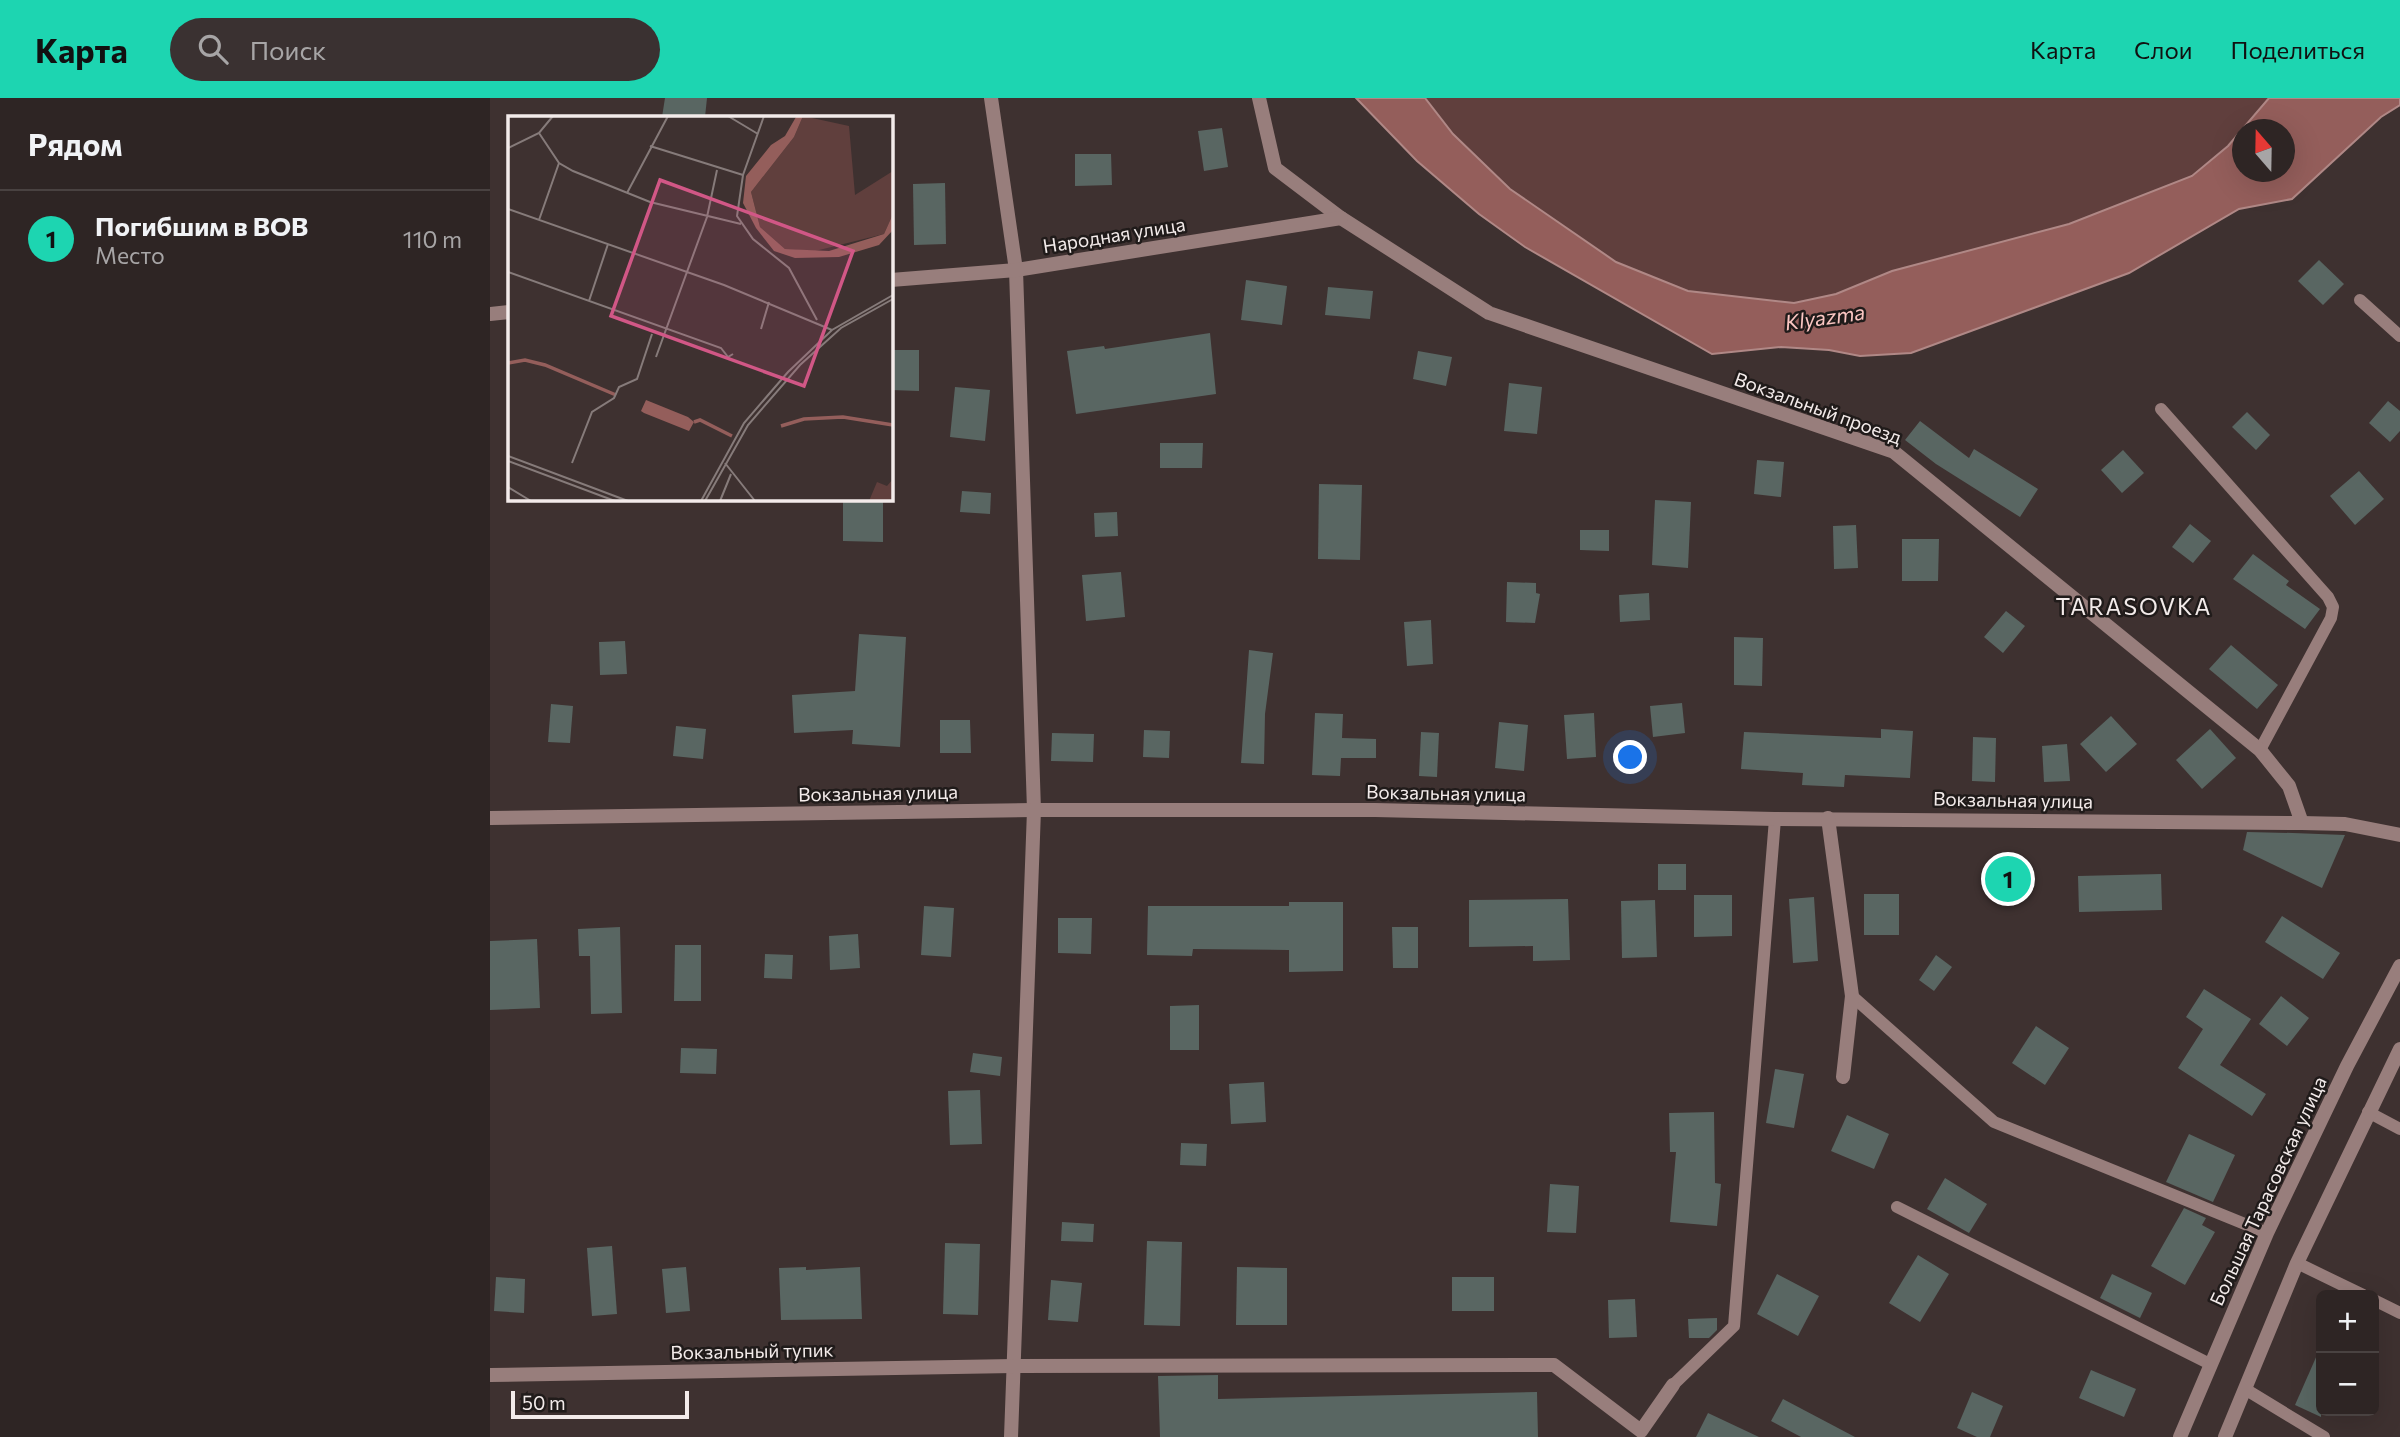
<!DOCTYPE html>
<html lang="ru">
<head>
<meta charset="utf-8">
<style>
	:root { --surface:#2e2524; --page:#3a3131; --text:#f1f3f6; --muted:#a7a5a6; --line:#494241; --accent:#1dd5b1 }
	body { margin:0; font-family:Commissioner,sans-serif; background:var(--page); color:var(--text) }
	.controls { position:absolute; right:21px; bottom:21px; display:grid; overflow:hidden; border-radius:10px; box-shadow:0 7px 28px #0002 }
	.controls button { width:63px; height:63px; display:grid; place-items:center; padding:0; border:0; border-bottom:2px solid var(--line); background:var(--surface); color:var(--text); font:35px sans-serif }
	.compass { position:absolute; left:1742px; top:21px; width:63px; height:63px; border-radius:50%; background:var(--surface); box-shadow:0 7px 28px #0002; rotate:340deg }
	.scale { position:absolute; left:21px; bottom:18px; width:178px; box-sizing:border-box; padding-left:7px; border:4px solid #f3ebea; border-top:0; font-size:19px; line-height:24px; white-space:nowrap; color:#f3ebea; -webkit-text-stroke:5px #201b1a; paint-order:stroke }
	.you { position:absolute; left:1141px; top:660px; width:24px; height:24px; margin:-18px; border:5px solid #fff; border-radius:50%; background:#1a73e8; box-shadow:0 0 0 10px #1a73e833 }
	.badge { display:grid; place-items:center; width:46px; height:46px; border-radius:50%; background:var(--accent); color:#111; font-size:23px; font-weight:700 }
	.pin { position:absolute; translate:-50% -50%; border:4px solid #fff; box-shadow:0 2px 7px #0006 }
	.list { margin:0; padding:0; list-style:none }
	h2 { display:flex; justify-content:space-between; align-items:center; height:91px; margin:0; padding:0 28px; font-size:30px }
	h2 small { font-size:23px; font-weight:400; color:var(--muted) }
	.list li { display:grid; grid-template-columns:46px 1fr auto; gap:21px; align-items:center; box-sizing:border-box; height:98px; padding:0 28px; border-top:2px solid var(--line) }
	.list b { display:block; font-size:26px; white-space:nowrap }
	.list p { margin:0; font-size:23px; white-space:nowrap; color:var(--muted) }
	.list em { font-size:23px; font-style:normal; color:var(--muted) }
	.icon { flex:none; width:38px; height:38px; fill:none; stroke:currentColor; stroke-width:2; stroke-linecap:round; stroke-linejoin:round }
	.map { position:relative; flex:none; width:1910px; height:1339px; overflow:hidden }
	header { display:flex; align-items:center; gap:42px; box-sizing:border-box; height:98px; padding:0 35px; background:var(--accent); color:#111 }
	header strong { font-size:33px }
	nav { display:flex; gap:38px; margin-inline-start:auto; font-size:24px }
	.search { width:490px; height:63px; background:var(--page); display:flex; align-items:center; gap:18px; box-sizing:border-box; padding:0 24px; border-radius:38px; color:var(--muted); font-size:26px }
	main { display:flex }
	aside { flex:1; background:var(--surface) }
	.map>svg:first-child { display:block }
</style>
</head>
<body>
<header>
<strong>Карта</strong>
<div class="search"><svg class="icon" aria-label="search" viewBox="0 0 24 24"><circle cx="10" cy="10" r="6"/><path d="M15 15l6 6"/></svg>Поиск</div>
<nav><a>Карта</a><a>Слои</a><a>Поделиться</a></nav>
</header>
<main>
<aside>
<h2>Рядом<small></small></h2>
<ul class="list">
<li><span class="badge">1</span><div><b>Погибшим в ВОВ</b><p>Место</p></div><em>110 m</em></li>
</ul>
</aside>
<div class="map">
<svg width="1910" height="1339" viewBox="0 0 1910 1339">
	<rect width="100%" height="100%" fill="#3e3130"/>
	<path fill="#603f3d" d="M935,0H1779L1738,48L1702,78L1579,126L1402,173L1346,196L1304,205L1198,193L1126,164L1020,91L963,36Z"/>
	<path fill="#945e5b" stroke="#b08886" stroke-width="2" fill-rule="evenodd" d="M866,0H935L963,36L1020,91L1126,164L1198,193L1304,205L1346,196L1402,173L1579,126L1702,78L1738,48L1779,0H1910V7L1891,19L1802,101L1749,111L1639,175L1421,255L1370,258L1339,252L1291,249L1222,256L1035,149L989,116L927,63ZM1752,32H1794V74H1752Z"/>
	<g fill="#596662">
		<path d="M175,0H217L215,19H172Z"/>
		<path d="M732,30L738,69L714,73L708,33Z"/>
		<path d="M585,56H621L622,87L585,88Z"/>
		<path d="M455,85L456,146L424,147L423,86Z"/>
		<path d="M1829,162L1854,186L1833,207L1808,183Z"/>
		<path d="M756,182L797,188L792,227L751,222Z"/>
		<path d="M838,189L883,193L880,221L835,217Z"/>
		<path d="M720,235L726,296L586,316L577,253L614,248L615,251Z"/>
		<path d="M401,252H429V293L401,292Z"/>
		<path d="M928,253L962,259L956,288L923,281Z"/>
		<path d="M1019,285L1052,289L1047,336L1014,333Z"/>
		<path d="M465,289L500,292L495,343L460,339Z"/>
		<path d="M1898,303L1910,313V333L1900,344L1879,325Z"/>
		<path d="M1757,314L1780,337L1766,352L1742,329Z"/>
		<path d="M1430,323L1479,360L1484,351L1548,391L1530,419L1446,366L1415,342Z"/>
		<path d="M670,345H713L712,370H670Z"/>
		<path d="M1633,352L1654,375L1632,395L1611,372Z"/>
		<path d="M1267,362L1294,364L1291,399L1264,396Z"/>
		<path d="M1869,373L1894,401L1865,427L1840,398Z"/>
		<path d="M829,386L872,387L870,462L828,461Z"/>
		<path d="M472,393L501,395L500,416L470,414Z"/>
		<path d="M353,401H393V444L353,443Z"/>
		<path d="M1165,402L1201,404L1198,470L1162,467Z"/>
		<path d="M627,414L628,438L605,439L604,415Z"/>
		<path d="M1700,426L1721,443L1703,465L1682,449Z"/>
		<path d="M1366,427L1368,470L1344,471L1343,428Z"/>
		<path d="M1090,432H1119V453L1090,452Z"/>
		<path d="M1412,441H1449L1448,483H1412Z"/>
		<path d="M1763,456L1799,483L1796,487L1830,511L1815,531L1743,481Z"/>
		<path d="M631,474L635,519L596,523L592,477Z"/>
		<path d="M1017,484L1046,485V495L1050,496L1045,525L1016,524Z"/>
		<path d="M1159,495L1160,522L1130,524L1129,497Z"/>
		<path d="M1516,513L1535,528L1513,555L1494,539Z"/>
		<path d="M941,522L943,566L917,568L914,524Z"/>
		<path d="M369,536L416,539L410,649L362,646L363,632L304,635L302,597L365,593Z"/>
		<path d="M1244,539L1273,540L1272,588L1244,587Z"/>
		<path d="M135,543L137,576L110,577L109,544Z"/>
		<path d="M1741,547L1788,587L1767,611L1719,571Z"/>
		<path d="M759,552L783,555L775,616L774,666L751,665Z"/>
		<path d="M1192,605L1195,635L1163,639L1160,608Z"/>
		<path d="M61,606L83,608L80,645L58,644Z"/>
		<path d="M825,615L853,616L852,640L886,641V660H851L850,678L822,677Z"/>
		<path d="M1104,615L1106,659L1077,661L1074,617Z"/>
		<path d="M1621,618L1647,646L1616,674L1590,646Z"/>
		<path d="M450,622H480L481,655H450Z"/>
		<path d="M1009,624L1038,627L1034,673L1005,670Z"/>
		<path d="M186,628L216,631L213,661L183,658Z"/>
		<path d="M1391,631L1423,633L1420,680L1355,677L1354,689L1312,687L1313,675L1251,671L1254,634L1391,640Z"/>
		<path d="M1720,631L1746,660L1712,691L1686,662Z"/>
		<path d="M654,632L680,633L679,660L653,659Z"/>
		<path d="M931,634L949,635L947,679L929,678Z"/>
		<path d="M562,635L604,636L603,664L561,663Z"/>
		<path d="M1483,639L1506,640L1505,684L1482,683Z"/>
		<path d="M1577,646L1580,683L1554,684L1552,648Z"/>
		<path d="M1757,734L1803,735L1855,737L1832,790L1753,752Z"/>
		<rect x="1168" y="766" width="28" height="26"/>
		<path d="M1671,776L1672,812L1589,814L1588,778Z"/>
		<rect x="1374" y="796" width="35" height="41"/>
		<path d="M1204,797H1242V838L1204,839Z"/>
		<path d="M1324,799L1328,863L1303,865L1299,801Z"/>
		<path d="M1078,801L1080,862L1043,863V848L979,849V802Z"/>
		<path d="M1165,802L1167,859L1132,860L1131,803Z"/>
		<path d="M799,804H853V873L799,874V852L703,851L702,858L657,857L658,808H799Z"/>
		<path d="M434,808L464,810L461,859L431,857Z"/>
		<path d="M1792,818L1850,855L1833,881L1775,844Z"/>
		<path d="M568,820H602L601,856L568,855Z"/>
		<path d="M130,829L132,915L101,916L100,858H89L88,831Z"/>
		<path d="M902,829H928V870H903Z"/>
		<path d="M368,836L370,870L340,872L339,838Z"/>
		<path d="M47,841L50,910L0,912V843Z"/>
		<path d="M185,847H211V903H184Z"/>
		<path d="M275,856L303,857L302,881L274,880Z"/>
		<path d="M1446,857L1462,869L1444,893L1429,882Z"/>
		<path d="M1714,891L1761,921L1730,967L1776,996L1762,1018L1688,970L1713,931L1696,919Z"/>
		<path d="M1791,898L1819,920L1797,948L1769,926Z"/>
		<path d="M709,907V952H680V908Z"/>
		<path d="M1546,928L1579,950L1555,987L1522,965Z"/>
		<path d="M191,950L227,951L226,976L190,975Z"/>
		<path d="M483,955L512,959L510,978L480,974Z"/>
		<path d="M1285,971L1314,976L1304,1030L1276,1025Z"/>
		<path d="M774,984L776,1024L741,1026L739,986Z"/>
		<path d="M490,992L492,1046L460,1047L458,993Z"/>
		<path d="M1224,1014L1225,1085L1231,1086L1227,1128L1180,1124L1186,1054H1180L1179,1015Z"/>
		<path d="M1357,1017L1399,1036L1384,1071L1341,1053Z"/>
		<path d="M1699,1036L1745,1057L1723,1104L1676,1084Z"/>
		<path d="M691,1045L717,1046L716,1068L690,1067Z"/>
		<path d="M1455,1080L1497,1106L1479,1135L1437,1111Z"/>
		<path d="M1060,1086L1089,1088L1086,1135L1057,1134Z"/>
		<path d="M1694,1110L1716,1120L1712,1127L1725,1134L1695,1187L1661,1168Z"/>
		<path d="M572,1124L604,1126L603,1144L571,1143Z"/>
		<path d="M657,1143L692,1144L690,1228L654,1227Z"/>
		<path d="M455,1145L490,1146L488,1217L453,1216Z"/>
		<path d="M122,1148L127,1216L102,1218L97,1150Z"/>
		<path d="M1428,1157L1459,1176L1430,1224L1399,1205Z"/>
		<path d="M196,1169L200,1213L176,1215L172,1171Z"/>
		<path d="M316,1169V1172L370,1169L372,1221L291,1222L289,1170Z"/>
		<path d="M747,1169L797,1170V1227H746Z"/>
		<path d="M1287,1176L1329,1198L1308,1238L1267,1216Z"/>
		<path d="M1622,1176L1662,1195L1650,1220L1610,1200Z"/>
		<path d="M6,1179L35,1181L34,1215L4,1213Z"/>
		<rect x="962" y="1179" width="42" height="34"/>
		<path d="M561,1182L592,1185L588,1224L558,1222Z"/>
		<path d="M1145,1201L1147,1239L1119,1240L1118,1202Z"/>
		<path d="M1227,1220V1232L1219,1240H1199L1198,1221Z"/>
		<path d="M1831,1248V1319L1805,1307Z"/>
		<path d="M1601,1272L1646,1291L1634,1319L1589,1300Z"/>
		<path d="M728,1277V1301L1047,1294L1048,1339H670L668,1278Z"/>
		<path d="M1482,1294L1513,1308L1500,1339H1487L1467,1330Z"/>
		<path d="M1293,1301L1365,1339H1311L1281,1323Z"/>
		<path d="M1218,1315L1269,1339H1206Z"/>
	</g>
	<g fill="none" stroke-linecap="round" stroke-linejoin="round">
		<g stroke="#987e7c" stroke-width="12">
			<path d="M1870,202L1910,238"/>
			<path d="M1671,311L1838,499L1843,509L1841,520L1770,652"/>
			<path d="M1362,898L1504,1024L1777,1135"/>
			<path d="M1878,1014L1910,1031"/>
			<path d="M1407,1109L1720,1266"/>
			<path d="M1807,1165L1873,1197"/>
			<path d="M1884,1202L1910,1215"/>
			<path d="M1183,1287L1244,1228L1285,721"/>
			<path d="M1755,1291L1834,1339"/>
		</g>
		<g stroke="#987e7c" stroke-width="14">
			<path d="M501,0L526,172L544,712L521,1339"/>
			<path d="M769,0L785,70L851,120L999,215L1404,354L1770,652L1799,688L1812,725"/>
			<path d="M401,182L526,172L851,120"/>
			<path d="M0,216L19,214"/>
			<path d="M0,720L544,712H885L1285,721L1812,725L1855,726L1910,737"/>
			<path d="M1338,720L1362,898L1353,979"/>
			<path d="M0,1277L524,1268L1064,1267L1151,1333L1183,1287"/>
		</g>
		<g stroke="#987e7c" stroke-width="14">
			<path d="M1690,1339L1777,1135L1857,968L1910,868"/>
			<path d="M1735,1339L1807,1165L1910,951"/>
		</g>
	</g>
	<g text-anchor="middle" stroke-width="5" stroke-linejoin="round" paint-order="stroke">
		<g font-size="19" fill="#f3ebea" stroke="#201b1a">
			<text transform="translate(624 137) rotate(-9)" y="7">Народная улица</text>
			<text transform="translate(1328 310) rotate(20)" y="7">Вокзальный проезд</text>
			<text transform="translate(388 695) rotate(-1)" y="7">Вокзальная улица</text>
			<text transform="translate(956 695) rotate(1)" y="7">Вокзальная улица</text>
			<text transform="translate(1523 702) rotate(1)" y="7">Вокзальная улица</text>
			<text transform="translate(1778 1093) rotate(-65)" y="7">Большая Тарасовская улица</text>
			<text transform="translate(262 1253) rotate(-1)" y="7">Вокзальный тупик</text>
		</g>
		<g font-size="21" font-style="italic" fill="#fbc6c2" stroke="#201b1a">
			<text transform="translate(1335 220) rotate(-8)" y="7">Klyazma</text>
		</g>
		<g font-size="23" letter-spacing="2" fill="#f3ebea" stroke="#201b1a">
			<text x="1644" y="517">TARASOVKA</text>
		</g>
	</g>
	<g transform="translate(18 18)">
		<rect width="385" height="385" fill="#3e3130"/>
		<path d="M295,0L341,10L347,79L385,55V98L376,118L307,135L277,133L252,111L243,76L286,21ZM385,363V385H361L369,366L379,370Z" fill="#603f3d"/>
		<path d="M295,0L286,21L243,76L252,111L277,133L321,135L376,118L385,98V114L371,129L331,141L287,142L266,135L248,112L235,87L238,60L263,29L277,20L288,1ZM138,284L180,301L186,306L181,315L136,297L133,295Z" fill="#945e5b"/>
		<path fill="none" stroke="#945e5b" stroke-width="3.5" d="M0,247L17,244L37,249L108,279M186,306L192,304L224,320M273,310L296,303L335,301L385,309"/>
		<path fill="none" stroke="#867b7a" stroke-width="2" d="M220,0L250,18M256,0L235,59L229,100L245,123L281,152L309,204M31,17L51,47L65,55L142,86L233,108M142,30L235,59M0,32L31,17L45,0M119,77L160,0M0,93L216,169L324,214M31,104L51,47M0,156L213,232L220,241L225,238M81,185L100,128M253,213L261,186M148,241L199,101L209,54M0,340L120,385M0,345L107,385M64,347L84,296L106,282L111,271L129,263L144,218M217,347L247,385M0,371L23,385M193,385L236,307L280,256L324,214L385,179M197,385L240,309L292,249L333,212L385,183M212,385L223,358"/>
		<path fill="#d15786" fill-opacity="0.15" stroke="#d15786" stroke-width="3.5" d="M152,64L345,135L296,270L103,200Z"/>
		<rect width="385" height="385" fill="none" stroke="#f3ebea" stroke-width="3.5"/>
	</g>
</svg>
<div class="controls">
<button>+</button>
<button>−</button>
</div>
<svg class="compass" viewBox="-18 -18 36 36"><path d="M0-13l5 13h-10z" fill="#e53935"/><path d="M0 13l5-13h-10z" fill="#a7a5a6"/></svg>
<div class="scale">50 m</div>
<div class="you"></div>
<div class="pin badge" style="left:1518px;top:781px">1</div>
</div>
</main>
</body>
</html>
